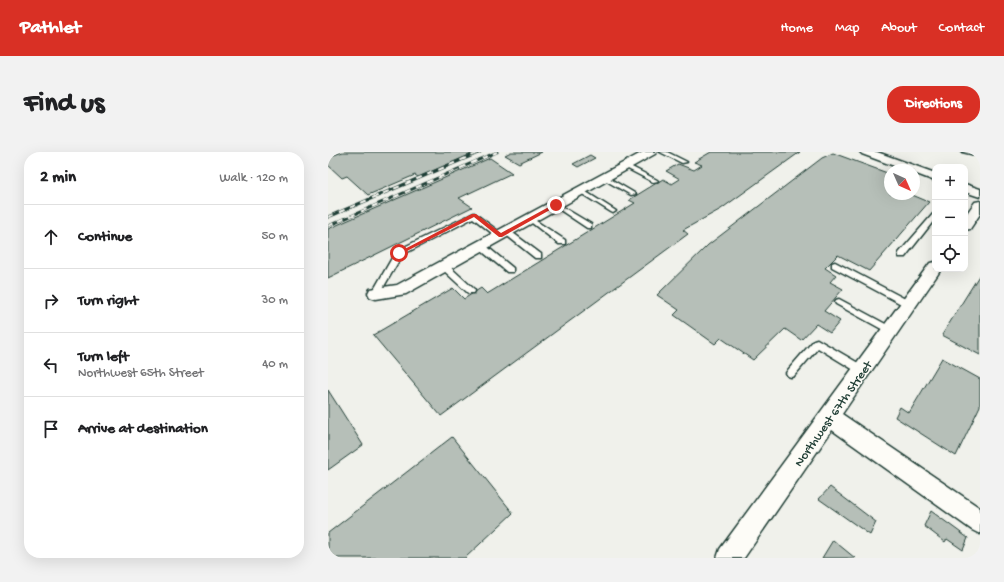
<!DOCTYPE html>
<html lang="en">
<head>
<meta charset="utf-8">
<style>
	:root { --surface:#fff; --page:#f2f2f2; --text:#202124; --muted:#757577; --line:#e0e0e0; --accent:#d93025 }
	body { margin:0; font-family:"Gochi Hand",sans-serif; background:var(--page); color:var(--text) }
	.controls { position:absolute; right:12px; top:12px; display:grid; overflow:hidden; border-radius:8px; box-shadow:0 4px 16px #0002 }
	.controls button { width:36px; height:36px; display:grid; place-items:center; padding:0; border:0; border-bottom:1px solid var(--line); background:var(--surface); color:var(--text); font:20px sans-serif }
	.compass { position:absolute; left:556px; top:12px; width:36px; height:36px; border-radius:50%; background:var(--surface); box-shadow:0 4px 16px #0002; rotate:135deg }
	.stop { position:absolute; width:12px; height:12px; margin:-9px; border:3px solid #d93025; border-radius:50%; background:#fff }
	.stop.end { background:#d93025; border-color:#fff; box-shadow:0 1px 4px #0008 }
	.list { margin:0; padding:0; list-style:none }
	h2 { display:flex; justify-content:space-between; align-items:center; height:52px; margin:0; padding:0 16px; font-size:17px }
	h2 small { font-size:13px; font-weight:400; color:var(--muted) }
	.list li { display:grid; grid-template-columns:26px 1fr auto; gap:12px; align-items:center; box-sizing:border-box; height:64px; padding:0 16px; border-top:1px solid var(--line) }
	.list b { display:block; font-size:15px; white-space:nowrap }
	.list p { margin:0; font-size:13px; white-space:nowrap; color:var(--muted) }
	.list em { font-size:13px; font-style:normal; color:var(--muted) }
	.icon { flex:none; width:22px; height:22px; fill:none; stroke:currentColor; stroke-width:2; stroke-linecap:round; stroke-linejoin:round }
	.map { position:relative; flex:none; width:652px; height:406px; overflow:hidden; border-radius:16px }
	header { display:flex; align-items:center; gap:24px; box-sizing:border-box; height:56px; padding:0 20px; background:var(--accent); color:#fff }
	header strong { font-size:19px }
	nav { display:flex; gap:22px; margin-inline-start:auto; font-size:14px }
	.intro { display:flex; align-items:center; justify-content:space-between; box-sizing:border-box; height:96px; padding:0 24px }
	h1 { margin:0; font-size:28px }
	.button { padding:10px 18px; border-radius:16px; background:var(--accent); color:#fff; font-size:14px; font-weight:700 }
	main { display:flex; gap:24px; padding:0 24px }
	aside { flex:1; background:var(--surface); border-radius:16px; box-shadow:0 4px 16px #0002 }
	.map>svg:first-child { display:block }
</style>
</head>
<body>
<header>
<strong>Pathlet</strong>
<nav><a>Home</a><a>Map</a><a>About</a><a>Contact</a></nav>
</header>
<div class="intro"><h1>Find us</h1><a class="button">Directions</a></div>
<main>
<aside>
<h2>2 min<small>Walk · 120 m</small></h2>
<ul class="list">
<li><svg class="icon" aria-label="ahead" viewBox="0 0 24 24"><path d="M12 20V5M6 11l6-6 6 6"/></svg><div><b>Continue</b></div><em>50 m</em></li>
<li><svg class="icon" aria-label="right" viewBox="0 0 24 24"><path d="M7 20v-9h11M14 6l5 5-5 5"/></svg><div><b>Turn right</b></div><em>30 m</em></li>
<li><svg class="icon" aria-label="left" viewBox="0 0 24 24"><path d="M17 20v-9H6M10 6l-5 5 5 5"/></svg><div><b>Turn left</b><p>Northwest 65th Street</p></div><em>40 m</em></li>
<li><svg class="icon" aria-label="arrive" viewBox="0 0 24 24"><path d="M6 21V4h12l-3 4 3 4H6"/></svg><div><b>Arrive at destination</b></div></li>
</ul>
</aside>
<div class="map">
<svg width="652" height="406" viewBox="0 0 652 406">
	<rect width="100%" height="100%" fill="#f0f1eb"/>
	<filter id="ink" filterUnits="userSpaceOnUse"><feTurbulence type="fractalNoise" baseFrequency=".025" numOctaves="2"/><feDisplacementMap in="SourceGraphic" scale="8" xChannelSelector="R" yChannelSelector="G"/><feConvolveMatrix kernelMatrix="1 2 1 2 8 2 1 2 1" color-interpolation-filters="sRGB"/></filter>
	<g filter="url(#ink)">
		<g fill="#b6bfb8" stroke="#1f3d34">
			<path d="M15,0H148L90,25L87,23L40,43L19,24L14,26L0,13V5Z"/>
			<path d="M183,0H214L191,11L177,3Z"/>
			<path d="M383,0H472L393,57L355,78L360,82L113,264L45,183L125,136L136,147L153,136L159,142L307,51L301,48L335,27L344,32L352,27L338,19L350,12L366,18L374,13L366,10Z"/>
			<path d="M505,1L562,22V42H582L601,50L541,119L510,103L497,116L508,123L502,130L515,137L496,159L512,169L502,181L488,172L473,188L457,177L425,208L393,186L387,192L346,163L351,158L329,143L380,93L494,6Z"/>
			<path d="M262,3L267,6L250,15L245,12Z"/>
			<path d="M162,6L184,21L131,46L144,55L0,126V77Z"/>
			<path d="M652,122V203L614,183Z"/>
			<path d="M614,206L652,227V254L628,304L567,265L572,255L581,261Z"/>
			<path d="M0,238L35,293L0,318Z"/>
			<path d="M124,285L185,361L137,406H0V381Z"/>
			<path d="M502,335L548,370L542,383L491,347Z"/>
			<path d="M603,359L640,386L635,398L619,387L617,390L596,374Z"/>
			<path d="M505,388L527,406H494Z"/>
		</g>
		<g fill="none" stroke-linecap="round" stroke-linejoin="round">
			<g stroke="#1f3d34" stroke-width="3">
				<g id="service">
					<path d="M332,0H339L359,10L354,11Z"/>
					<path d="M634,0H652V4Z"/>
					<path d="M298,12L329,28L330,29L325,30L296,15L295,14Z"/>
					<path d="M275,25H279L308,42L303,43L275,27Z"/>
					<path d="M251,38H255L288,59L285,61L283,60L251,40Z"/>
					<path d="M228,51L263,72V76H259L226,54L225,53Z"/>
					<path d="M146,61L174,82V86H170L145,66L74,103L51,143H45L44,141L68,99Z"/>
					<path d="M607,61V67L577,105H571V101L605,62Z"/>
					<path d="M202,65L237,88V92H231L200,68L199,67Z"/>
					<path d="M177,78H181L213,102V106H207L177,82Z"/>
					<path d="M150,92H156L185,116V120H179L150,96Z"/>
					<path d="M507,110L583,150L584,152L583,154H577L504,115V111Z"/>
					<path d="M117,112L120,113L146,137L147,139L146,141H140L114,117L113,115Z"/>
					<path d="M511,147L565,176L566,178L565,180H559L508,152L507,150L508,148Z"/>
					<path d="M489,187L537,215L539,218L537,221L534,222L531,221L490,196L466,224L463,225L460,224L458,221L460,218L486,188Z"/>
				</g>
			</g>
			<g stroke="#1f3d34" stroke-width="3">
				<g id="minor">
					<path d="M315,0H329L327,2L78,142L48,147L42,145L40,141L42,137L69,133Z"/>
					<path d="M532,0H549L607,21V29L586,21V18H577L534,2Z"/>
					<path d="M637,32L652,37V45L637,40Z"/>
					<path d="M652,49V62L642,77L637,78V64L647,50Z"/>
					<path d="M607,110V117H613L612,119L514,262L652,356V382L644,378L504,278L416,406H389L392,397L602,111Z"/>
				</g>
			</g>
			<use href="#service" fill="#fdfcf7" fill-rule="evenodd"/>
			<use href="#minor" fill="#fdfcf7" fill-rule="evenodd"/>
			<g stroke="#1f3d34" stroke-width="3">
				<g id="rail">
					<path d="M0,65L152,0"/>
					<path d="M0,74L169,0"/>
				</g>
			</g>
			<use href="#rail" stroke="#fdfcf7" stroke-width="2" stroke-dasharray="6" stroke-linecap="butt"/>
		</g>
	</g>
	<path fill="#d93025" d="M228,51L229,54L174,85H171L146,65L73,102L69,101L144,62H148L173,81Z"/>
	<g text-anchor="middle" stroke-width="3" stroke-linejoin="round" paint-order="stroke">
		<g font-size="13" fill="#1f3d34" stroke="#fdfcf7">
			<text transform="translate(504 261) rotate(-55)" y="5">Northwest 67th Street</text>
		</g>
	</g>
</svg>
<div class="controls">
<button>+</button>
<button>−</button>
<button><svg class="icon" aria-label="locate" viewBox="0 0 24 24"><circle cx="12" cy="12" r="6"/><path d="M12 2v4M12 18v4M2 12h4M18 12h4"/></svg></button>
</div>
<svg class="compass" viewBox="-18 -18 36 36"><path d="M0-13l5 13h-10z" fill="#e53935"/><path d="M0 13l5-13h-10z" fill="#757577"/></svg>
<div class="stop" style="left:71px;top:101px"></div>
<div class="stop end" style="left:228px;top:53px"></div>
</div>
</main>
</body>
</html>
